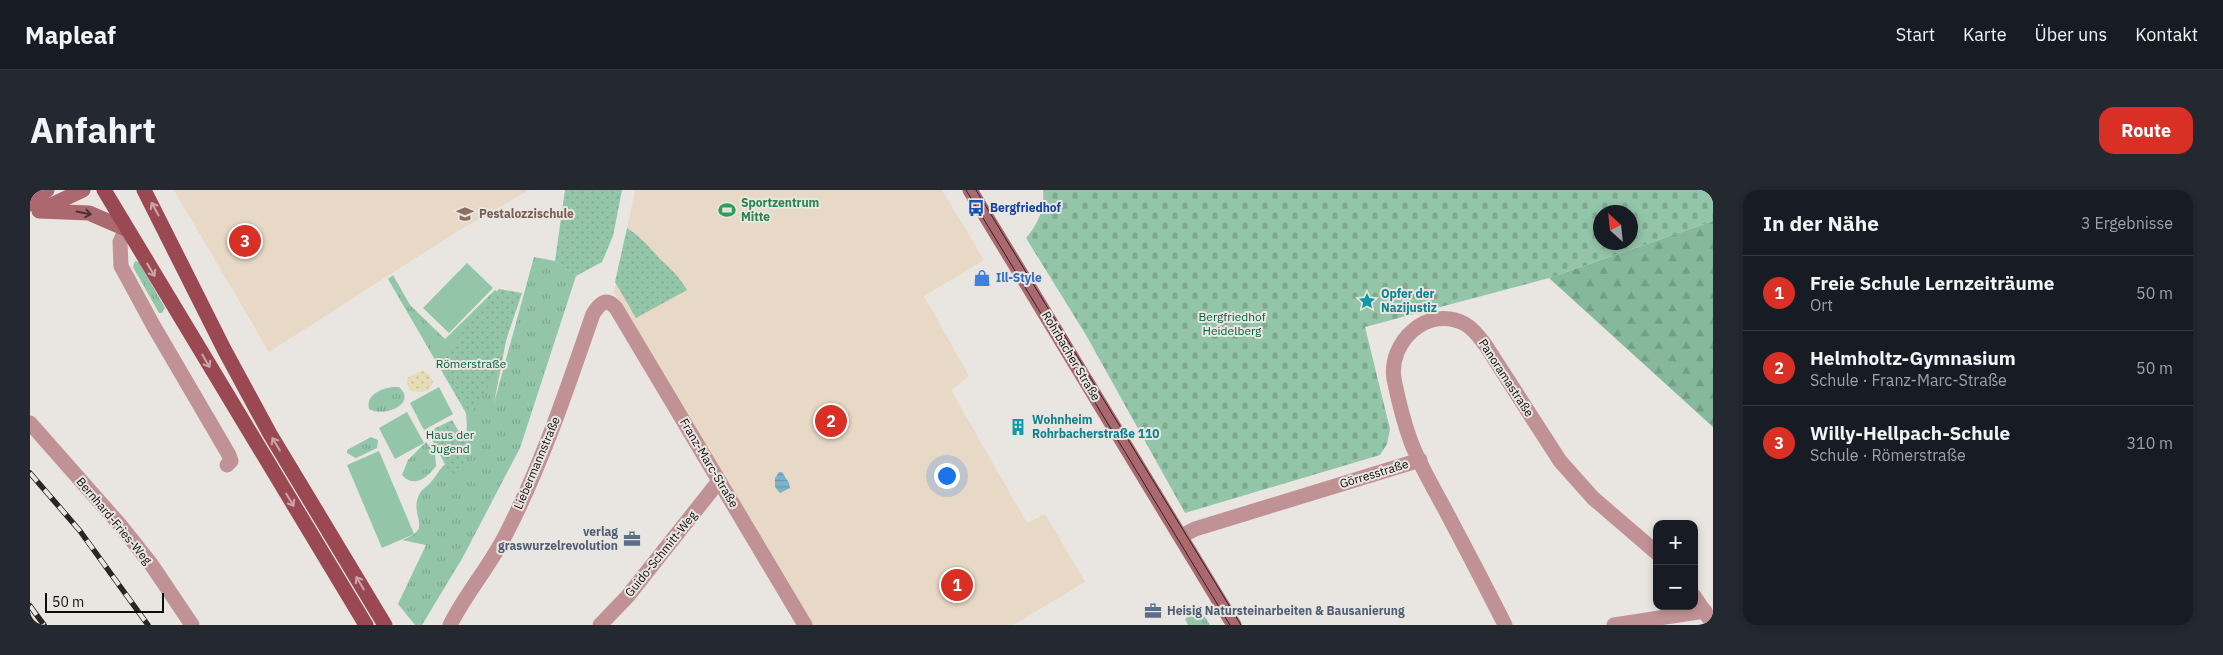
<!DOCTYPE html>
<html lang="de">
<head>
<meta charset="utf-8">
<style>
	:root { --surface:#171b24; --page:#242831; --text:#f1f3f6; --muted:#9ea1a6; --line:#363941; --accent:#d93025 }
	body { margin:0; font-family:"IBM Plex Sans",sans-serif; background:var(--page); color:var(--text) }
	.controls { position:absolute; right:15px; bottom:15px; display:grid; overflow:hidden; border-radius:10px; box-shadow:0 2px 8px #0003 }
	.controls button { width:45px; height:45px; display:grid; place-items:center; padding:0; border:0; border-bottom:1px solid var(--line); background:var(--surface); color:var(--text); font:25px sans-serif }
	.compass { position:absolute; left:1563px; top:15px; width:45px; height:45px; border-radius:50%; background:var(--surface); box-shadow:0 2px 8px #0003; rotate:333deg }
	.scale { position:absolute; left:15px; bottom:12px; width:119px; box-sizing:border-box; padding-left:5px; border:2px solid #0f0d0c; border-top:0; font-size:14px; line-height:18px; white-space:nowrap; color:#0f0d0c; -webkit-text-stroke:4px #e9e5e0; paint-order:stroke }
	.you { position:absolute; left:916px; top:285px; width:18px; height:18px; margin:-12px; border:4px solid #fff; border-radius:50%; background:#1a73e8; box-shadow:0 0 0 8px #1a73e833 }
	.badge { display:grid; place-items:center; width:32px; height:32px; border-radius:50%; background:var(--accent); color:#fff; font-size:16px; font-weight:700 }
	.pin { position:absolute; translate:-50% -50%; border:2px solid #fff; box-shadow:0 1px 5px #0006 }
	.list { margin:0; padding:0; list-style:none }
	h2 { display:flex; justify-content:space-between; align-items:center; height:65px; margin:0; padding:0 20px; font-size:21px }
	h2 small { font-size:16px; font-weight:400; color:var(--muted) }
	.list li { display:grid; grid-template-columns:32px 1fr auto; gap:15px; align-items:center; box-sizing:border-box; height:75px; padding:0 20px; border-top:1px solid var(--line) }
	.list b { display:block; font-size:19px; white-space:nowrap }
	.list p { margin:0; font-size:16px; white-space:nowrap; color:var(--muted) }
	.list em { font-size:16px; font-style:normal; color:var(--muted) }
	.map { position:relative; flex:none; width:1683px; height:435px; overflow:hidden; border-radius:15px }
	header { display:flex; align-items:center; gap:30px; box-sizing:border-box; height:70px; padding:0 25px; background:var(--surface); border-bottom:1px solid var(--line) }
	header strong { font-size:24px }
	nav { display:flex; gap:28px; margin-inline-start:auto; font-size:18px }
	.intro { display:flex; align-items:center; justify-content:space-between; box-sizing:border-box; height:120px; padding:0 30px }
	h1 { margin:0; font-size:35px }
	.button { padding:12px 22px; border-radius:15px; background:var(--accent); color:#fff; font-size:18px; font-weight:700 }
	main { display:flex; gap:30px; padding:0 30px }
	aside { flex:1; background:var(--surface); border-radius:15px; box-shadow:0 2px 8px #0003 }
	.map>svg:first-child { display:block }
</style>
</head>
<body>
<header>
<strong>Mapleaf</strong>
<nav><a>Start</a><a>Karte</a><a>Über uns</a><a>Kontakt</a></nav>
</header>
<div class="intro"><h1>Anfahrt</h1><a class="button">Route</a></div>
<main>
<div class="map">
<svg width="1683" height="435" viewBox="0 0 1683 435">
	<defs>
		<pattern id="grass-tufts" width="24" height="20" patternUnits="userSpaceOnUse" patternTransform="scale(1.25)"><rect width="24" height="20" fill="#93c5a9"/><path d="M3 7l-1-3M5 7V3M7 7l1-3M15 17l-1-3M17 17v-4M19 17l1-3" fill="none" stroke="#7ea890"/></pattern>
		<pattern id="forest-firs" width="22" height="20" patternUnits="userSpaceOnUse" patternTransform="scale(1.25)"><rect width="22" height="20" fill="#86b99c"/><path d="M5 1l3.5 6h-7zM16 11l3.5 6h-7z" fill="#729e85"/></pattern>
		<pattern id="sand-dots" width="8" height="8" patternUnits="userSpaceOnUse" patternTransform="scale(1.25)"><rect width="8" height="8" fill="#e6dcb7"/><path d="M2 2h.1M6 6h.1" fill="none" stroke="#c4bc9c" stroke-width="1.8" stroke-linecap="round"/></pattern>
		<pattern id="cemetery-stones" width="16" height="16" patternUnits="userSpaceOnUse" patternTransform="scale(1.25)"><rect width="16" height="16" fill="#93c5a9"/><path d="M2 7V4a2 2 0 0 1 4 0v3zM10 15v-3a2 2 0 0 1 4 0v3z" fill="#7ea890"/></pattern>
		<pattern id="park-dots" width="8" height="8" patternUnits="userSpaceOnUse" patternTransform="scale(1.25)"><rect width="8" height="8" fill="#93c5a9"/><path d="M2 2h.1M6 6h.1" fill="none" stroke="#7ea890" stroke-width="1.8" stroke-linecap="round"/></pattern>
		<pattern id="water-rules" width="6" height="5" patternUnits="userSpaceOnUse" patternTransform="scale(1.25)"><rect width="6" height="5" fill="#7cb2cc"/><path d="M0 2.5h6" fill="none" stroke="#6a98ae"/></pattern>
	</defs>
	<rect width="100%" height="100%" fill="#e9e5e0"/>
	<g fill="#e7d9c6">
		<path d="M144,0H499L423,44L239,162Z"/>
		<path d="M605,0H912L954,70L894,106L939,186L921,200L997,333L1015,324L1055,392L983,435H782L584,102Z"/>
	</g>
	<g fill="url(#grass-tufts)">
		<path d="M504,67L525,71L546,86L490,258L433,367L392,435H385L368,414L396,355L372,350C406,338 377,326 390,303C393,298 398,296 401,292C406,287 408,281 413,276C416,273 422,271 426,267C437,257 438,237 436,223L358,89L363,85L380,115L415,149L465,100L483,115L464,213Z"/>
		<path d="M105,71L109,72L135,118L132,123H129L103,77Z"/>
		<path d="M369,197C388,214 353,228 339,219C335,203 356,196 369,197Z"/>
		<path d="M341,247L348,250L347,258L326,268L317,263V260Z"/>
		<path d="M396,252L405,264L406,276C398,287 384,299 372,285L378,270Z"/>
		<path d="M1170,419L1180,435H1158L1155,429Z"/>
	</g>
	<path fill="url(#forest-firs)" d="M1683,31V237L1519,88Z"/>
	<path fill="url(#sand-dots)" d="M393,180L400,186L403,191C400,202 392,203 381,201L377,194L378,187Z"/>
	<path fill="url(#cemetery-stones)" fill-rule="evenodd" d="M1013,0H1683V31L1519,88L1335,137L1360,239L1357,254L1350,265L1155,323L1056,145L996,48C1008,34 1015,19 1013,0ZM1570,22H1600V52H1570Z"/>
	<g fill="url(#park-dots)">
		<path d="M535,0H592L583,46L572,72L546,86L525,71Z"/>
		<path d="M597,38C610,46 618,56 628,67C642,81 646,82 657,100L606,128L585,92Z"/>
		<path d="M469,99L492,103L463,189L440,224L408,171Z"/>
		<path d="M422,230L441,262L429,285L417,278L398,242Z"/>
	</g>
	<g fill="#93c5a9">
		<path d="M437,73L463,98L419,143L393,118Z"/>
		<path d="M409,197L423,224L394,240L380,213Z"/>
		<path d="M377,222L394,253L365,269L349,238Z"/>
		<path d="M349,261L384,344L352,358L317,275Z"/>
	</g>
	<path fill="url(#water-rules)" d="M749,282H752L759,293L760,298L750,303L745,297V288Z"/>
	<g fill="none" stroke-linecap="round" stroke-linejoin="round">
		<g stroke="#c19295" stroke-width="15">
			<path d="M96,39L90,52L91,76L123,135L199,265L201,271L197,275"/>
			<path d="M0,233L90,335L121,374L162,435"/>
			<path d="M1151,346L1165,339L1390,270"/>
			<path d="M1664,406L1683,434"/>
			<path d="M420,435C436,403 460,376 476,344C512,274 537,199 563,124C570,113 576,107 586,118L775,435"/>
			<path d="M570,435L597,407L689,291"/>
			<path d="M1475,435C1457,399 1438,363 1419,327C1406,302 1391,278 1381,252C1374,233 1368,209 1364,189C1358,152 1398,114 1435,134C1444,139 1450,148 1456,156L1530,271L1563,308L1627,363"/>
			<path d="M1584,435L1675,421"/>
		</g>
		<g stroke="#ab686f" stroke-width="15">
			<path d="M940,0L1204,435"/>
			<path d="M0,14L17,0"/>
			<path d="M13,19L53,0"/>
			<path d="M9,21L59,23L96,39"/>
		</g>
		<g stroke="#9a4953" stroke-width="15">
			<path d="M74,0L336,435"/>
			<path d="M114,0L195,161L240,244L355,435"/>
		</g>
		<g stroke="#282624" stroke-width="1">
			<path d="M936,0L1200,435"/>
			<path d="M946,0L1211,435"/>
		</g>
		<g stroke="#282624" stroke-width="5.5">
			<g id="rail">
				<path d="M0,283L50,341L118,435"/>
				<path d="M0,416L14,435"/>
			</g>
		</g>
		<use href="#rail" stroke="#e9e5e0" stroke-width="4" stroke-dasharray="11" stroke-linecap="butt"/>
	</g>
	<defs><path id="oneway-shaft" d="M-6 0H5M1.5-3L5.5 0L1.5 3" fill="none" stroke-width="1.6" stroke-linecap="round" stroke-linejoin="round" transform="scale(1.25)"/></defs>
	<g stroke="#c9a7a8">
		<use href="#oneway-shaft" transform="translate(125 19) rotate(-119)"/>
		<use href="#oneway-shaft" transform="translate(121 80) rotate(59)"/>
		<use href="#oneway-shaft" transform="translate(176 171) rotate(59)"/>
		<use href="#oneway-shaft" transform="translate(246 254) rotate(-121)"/>
		<use href="#oneway-shaft" transform="translate(260 310) rotate(59)"/>
		<use href="#oneway-shaft" transform="translate(330 393) rotate(-121)"/>
	</g>
	<use stroke="#4d3134" href="#oneway-shaft" transform="translate(54 23) rotate(11)"/>
	<defs>
		<g id="bus-bare" transform="scale(1.35)"><path d="M-5-6H5V4H4V6H2V4H-2V6H-4V4H-5ZM-3.5-4V0h7V-4ZM-3.5 1.2v1.5H-2V1.2ZM2 1.2v1.5H3.5V1.2Z" fill="#1a4fb4" stroke="#e9e5e0" stroke-width="2.5" paint-order="stroke"/></g>
		<g id="stadium-bare" transform="scale(1.35)"><path d="M0-5a6.5 5 0 1 0 0 10a6.5 5 0 1 0 0-10ZM-3.5-1.8h7v3.6h-7Z" fill="#2e9e5b" stroke="#e9e5e0" stroke-width="2.5" paint-order="stroke"/></g>
		<g id="school-bare" transform="scale(1.35)"><path d="M0-5L7-2L0 1L-7-2ZM-4 1L0 2.5L4 1V4Q0 6-4 4Z" fill="#8d6e63" stroke="#e9e5e0" stroke-width="2.5" paint-order="stroke"/></g>
		<g id="shop-bare" transform="scale(1.35)"><path d="M-5-2.5h2.3a2.7 3.5 0 0 1 5.4 0H5L5.5 6h-11ZM-1.5-2.5h3a1.5 2.3 0 0 0-3 0Z" fill="#3f7fe0" stroke="#e9e5e0" stroke-width="2.5" paint-order="stroke"/></g>
		<g id="sight-bare" transform="scale(1.35)"><path d="M0-6L1.8-2.2L6-1.7L2.9 1.2L3.7 5.4L0 3.3L-3.7 5.4L-2.9 1.2L-6-1.7L-1.8-2.2Z" fill="#0f9aa8" stroke="#e9e5e0" stroke-width="2.5" paint-order="stroke"/></g>
		<g id="building-bare" transform="scale(1.35)"><path d="M-4-6H4V6H1V3H-1V6H-4ZM-2.5-4.3h1.7v1.8h-1.7ZM.8-4.3h1.7v1.8H.8ZM-2.5-1h1.7V.8h-1.7ZM.8-1h1.7V.8H.8Z" fill="#0f9aa8" stroke="#e9e5e0" stroke-width="2.5" paint-order="stroke"/></g>
		<g id="office-bare" transform="scale(1.35)"><path d="M-6-3h4V-5.5h4V-3h4V5H-6ZM-1-4.5V-3h2v-1.5ZM-6 0V1H6V0Z" fill="#5c6f8a" stroke="#e9e5e0" stroke-width="2.5" paint-order="stroke"/></g>
	</defs>
	<g fill-rule="evenodd">
		<use href="#bus-bare" x="946" y="18"/>
		<use href="#stadium-bare" x="697" y="20"/>
		<use href="#school-bare" x="435" y="24"/>
		<use href="#shop-bare" x="952" y="88"/>
		<use href="#sight-bare" x="1337" y="111"/>
		<use href="#building-bare" x="988" y="237"/>
		<use href="#office-bare" x="602" y="349"/>
		<use href="#office-bare" x="1123" y="421"/>
	</g>
	<g text-anchor="middle" stroke-width="4" stroke-linejoin="round" paint-order="stroke">
		<g font-size="12" font-weight="bold" fill="#27864d" stroke="#e9e5e0" text-anchor="start">
			<text x="711" y="17">Sportzentrum<tspan x="711" dy="14">Mitte</tspan></text>
		</g>
		<g font-size="12" font-weight="bold" fill="#164399" stroke="#e9e5e0" text-anchor="start">
			<text x="960" y="22">Bergfriedhof</text>
		</g>
		<g font-size="12" font-weight="bold" fill="#785e54" stroke="#e9e5e0" text-anchor="start">
			<text x="449" y="28">Pestalozzischule</text>
		</g>
		<g font-size="12" font-weight="bold" fill="#366cbe" stroke="#e9e5e0" text-anchor="start">
			<text x="966" y="92">Ill-Style</text>
		</g>
		<g font-size="12" font-weight="bold" fill="#0d838f" stroke="#e9e5e0" text-anchor="start">
			<text x="1351" y="108">Opfer der<tspan x="1351" dy="14">Nazijustiz</tspan></text>
			<text x="1002" y="234">Wohnheim<tspan x="1002" dy="14">Rohrbacherstraße 110</tspan></text>
		</g>
		<g font-size="12" fill="#005f3c" stroke="#e9e5e0">
			<text x="1202" y="131">Bergfriedhof<tspan x="1202" dy="14">Heidelberg</tspan></text>
			<text x="441" y="178">Römerstraße</text>
			<text x="420" y="249">Haus der<tspan x="420" dy="14">Jugend</tspan></text>
		</g>
		<g font-size="12" fill="#0f0d0c" stroke="#e9e5e0">
			<text transform="translate(1041 166) rotate(59)" y="4">Rohrbacher Straße</text>
			<text transform="translate(1476 188) rotate(57)" y="4">Panoramastraße</text>
			<text transform="translate(507 273) rotate(-67)" y="4">Liebermannstraße</text>
			<text transform="translate(679 273) rotate(59)" y="4">Franz-Marc-Straße</text>
			<text transform="translate(1344 284) rotate(-17)" y="4">Görresstraße</text>
			<text transform="translate(84 331) rotate(50)" y="4">Bernhard-Fries-Weg</text>
			<text transform="translate(631 364) rotate(-51)" y="4">Guido-Schmitt-Weg</text>
		</g>
		<g font-size="12" font-weight="bold" fill="#4e5e75" stroke="#e9e5e0" text-anchor="end">
			<text x="588" y="346">verlag<tspan x="588" dy="14">graswurzelrevolution</tspan></text>
			<text x="1137" y="425" text-anchor="start">Heisig Natursteinarbeiten &amp; Bausanierung</text>
		</g>
	</g>
</svg>
<div class="controls">
<button>+</button>
<button>−</button>
</div>
<svg class="compass" viewBox="-18 -18 36 36"><path d="M0-13l5 13h-10z" fill="#e53935"/><path d="M0 13l5-13h-10z" fill="#9ea1a6"/></svg>
<div class="scale">50 m</div>
<div class="you"></div>
<div class="pin badge" style="left:927px;top:395px">1</div>
<div class="pin badge" style="left:801px;top:231px">2</div>
<div class="pin badge" style="left:215px;top:51px">3</div>
</div>
<aside>
<h2>In der Nähe<small>3 Ergebnisse</small></h2>
<ul class="list">
<li><span class="badge">1</span><div><b>Freie Schule Lernzeiträume</b><p>Ort</p></div><em>50 m</em></li>
<li><span class="badge">2</span><div><b>Helmholtz-Gymnasium</b><p>Schule · Franz-Marc-Straße</p></div><em>50 m</em></li>
<li><span class="badge">3</span><div><b>Willy-Hellpach-Schule</b><p>Schule · Römerstraße</p></div><em>310 m</em></li>
</ul>
</aside>
</main>
</body>
</html>
